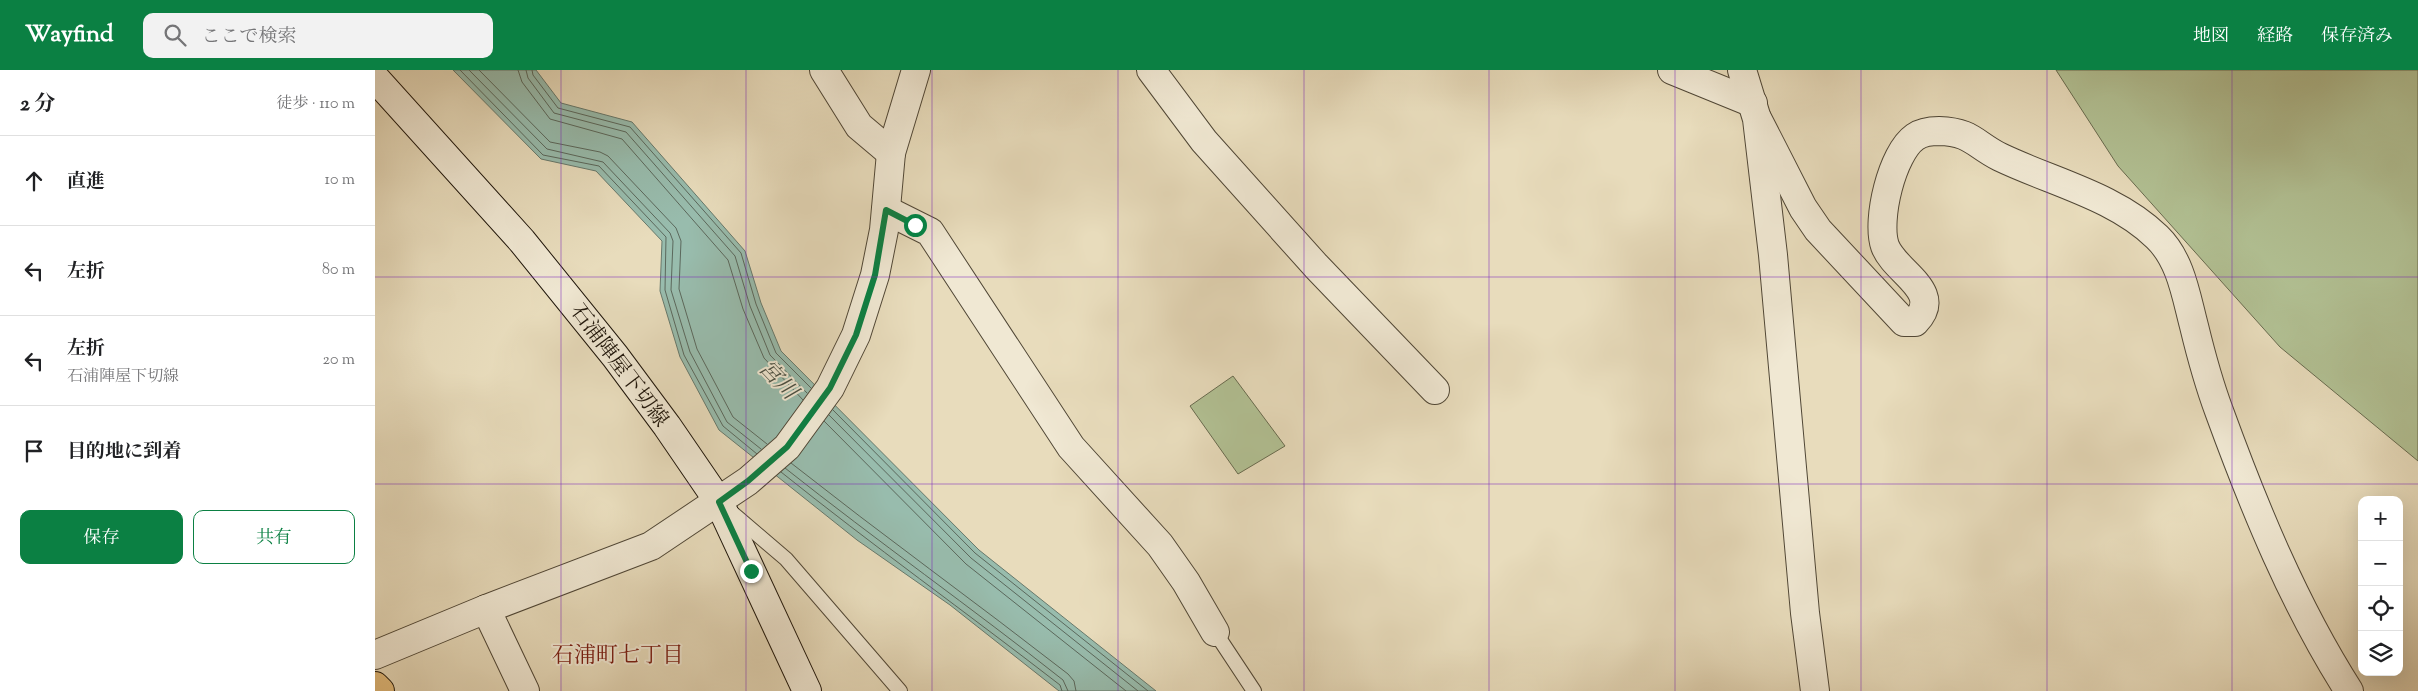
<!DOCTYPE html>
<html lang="ja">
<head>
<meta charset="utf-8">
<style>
	:root { --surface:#fff; --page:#f2f2f2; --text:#202124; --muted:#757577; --line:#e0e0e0; --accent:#0b8043 }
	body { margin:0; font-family:"Sorts Mill Goudy","Noto Serif JP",serif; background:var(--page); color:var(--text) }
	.controls { position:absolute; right:15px; bottom:15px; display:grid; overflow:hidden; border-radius:10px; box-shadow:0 5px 20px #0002 }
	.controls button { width:45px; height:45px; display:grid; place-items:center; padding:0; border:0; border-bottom:1px solid var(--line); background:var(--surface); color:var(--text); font:25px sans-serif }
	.stop { position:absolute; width:15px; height:15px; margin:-11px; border:4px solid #0b8043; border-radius:50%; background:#fff }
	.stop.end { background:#0b8043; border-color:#fff; box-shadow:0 1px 5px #0008 }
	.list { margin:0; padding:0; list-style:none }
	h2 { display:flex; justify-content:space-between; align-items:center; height:65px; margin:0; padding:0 20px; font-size:21px }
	h2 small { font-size:16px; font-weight:400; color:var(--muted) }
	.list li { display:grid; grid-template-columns:32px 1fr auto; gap:15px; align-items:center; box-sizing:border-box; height:90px; padding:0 20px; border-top:1px solid var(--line) }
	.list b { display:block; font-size:19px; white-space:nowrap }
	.list p { margin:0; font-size:16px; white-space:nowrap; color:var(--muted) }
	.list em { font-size:16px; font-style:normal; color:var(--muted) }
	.actions { display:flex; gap:10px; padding:15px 20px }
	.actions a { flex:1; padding:11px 0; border:1px solid var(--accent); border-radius:10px; text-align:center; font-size:18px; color:var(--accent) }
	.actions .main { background:var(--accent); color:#fff }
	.icon { flex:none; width:28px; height:28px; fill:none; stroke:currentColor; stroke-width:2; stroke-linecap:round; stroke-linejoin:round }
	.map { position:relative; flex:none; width:2043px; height:621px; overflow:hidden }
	header { display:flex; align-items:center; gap:30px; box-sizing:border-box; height:70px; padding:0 25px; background:var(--accent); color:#fff }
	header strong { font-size:24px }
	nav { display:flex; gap:28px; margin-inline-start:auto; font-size:18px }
	.search { width:350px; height:45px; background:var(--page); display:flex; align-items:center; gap:12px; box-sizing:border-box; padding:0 18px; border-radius:10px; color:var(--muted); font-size:19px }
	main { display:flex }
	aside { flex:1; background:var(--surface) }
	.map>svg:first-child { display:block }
</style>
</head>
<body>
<header>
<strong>Wayfind</strong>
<div class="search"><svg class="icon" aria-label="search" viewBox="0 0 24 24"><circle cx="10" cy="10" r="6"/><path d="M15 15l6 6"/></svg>ここで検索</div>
<nav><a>地図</a><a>経路</a><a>保存済み</a></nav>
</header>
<main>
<aside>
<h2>2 分<small>徒歩 · 110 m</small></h2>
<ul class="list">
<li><svg class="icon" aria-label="ahead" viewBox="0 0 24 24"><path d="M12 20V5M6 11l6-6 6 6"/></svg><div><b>直進</b></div><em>10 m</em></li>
<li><svg class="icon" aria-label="left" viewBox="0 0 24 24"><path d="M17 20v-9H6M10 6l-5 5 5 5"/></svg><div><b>左折</b></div><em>80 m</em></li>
<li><svg class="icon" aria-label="left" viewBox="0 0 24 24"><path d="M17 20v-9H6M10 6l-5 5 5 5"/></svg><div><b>左折</b><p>石浦陣屋下切線</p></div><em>20 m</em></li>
<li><svg class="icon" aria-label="arrive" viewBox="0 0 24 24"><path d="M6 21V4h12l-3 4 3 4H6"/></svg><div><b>目的地に到着</b></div></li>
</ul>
<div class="actions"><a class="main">保存</a><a>共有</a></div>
</aside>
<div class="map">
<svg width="2043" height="621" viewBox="0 0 2043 621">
	<rect width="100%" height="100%" fill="#e8dcbc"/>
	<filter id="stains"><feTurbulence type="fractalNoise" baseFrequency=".004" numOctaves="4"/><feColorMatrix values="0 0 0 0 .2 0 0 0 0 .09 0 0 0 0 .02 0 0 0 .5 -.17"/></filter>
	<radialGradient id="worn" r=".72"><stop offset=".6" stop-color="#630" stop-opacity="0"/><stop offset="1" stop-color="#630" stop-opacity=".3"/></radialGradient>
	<g fill="#b2c194" stroke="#686b4f">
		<path d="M1681,0H2043V391L1905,277L1743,96Z"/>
		<path d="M858,306L910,376L863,404L815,336Z"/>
	</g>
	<path fill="#98bcad" stroke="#67796c" d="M78,0H161L186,33L257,52L370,181L386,233L406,281L604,480L781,621H684L575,535L482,470L344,360L305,287L285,221L287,171L221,101L166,89Z"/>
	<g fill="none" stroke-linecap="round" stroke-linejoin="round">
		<g stroke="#5b685c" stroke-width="1">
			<path d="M85,0L168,85L224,96L291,167L290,220L309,285L348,356L382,384"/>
			<path d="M94,0L172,79L228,92L295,163L298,171L296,220L315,282L352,352L386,379"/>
			<path d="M104,0L175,72L225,82L233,86L301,158L306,171L304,219L322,279L358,347L392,374"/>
			<path d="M143,0L147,12L175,49L247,69L353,190L368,239L389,288L428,330"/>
			<path d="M151,0L153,8L179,43L251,62L360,186L375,236L395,285L432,323"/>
			<path d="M157,0L158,5L183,38L255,57L366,183L381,234L401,283L436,318"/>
			<path d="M458,340L600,483L773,621"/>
			<path d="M454,345L596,488L763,621"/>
			<path d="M449,351L591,494L751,621"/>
			<path d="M416,393C507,465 602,533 693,604L699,611L701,621"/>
			<path d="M410,398C502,471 597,538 688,610L693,621"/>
			<path d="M406,402C497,475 592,543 685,615L687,621"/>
		</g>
		<g stroke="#504736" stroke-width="16">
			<g id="service">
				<path d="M356,442L411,489L525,621"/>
				<path d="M840,562L879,621"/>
			</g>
		</g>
		<g stroke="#504736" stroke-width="30">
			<g id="minor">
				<path d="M449,0L484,56L516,83"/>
				<path d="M776,0L829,71L941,196L1060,320"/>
				<path d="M1297,0L1378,33"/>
				<path d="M1383,50L1428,138L1443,160L1529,252H1540C1570,221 1520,203 1510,176C1501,150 1517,83 1540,67C1547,62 1556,61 1564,61C1597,62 1599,74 1625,87C1677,112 1740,126 1782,167C1806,190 1811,226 1819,256C1826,285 1834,314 1844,341C1879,437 1919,535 1974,621"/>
				<path d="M511,140L555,162L696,377L785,475L811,512L840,562"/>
				<path d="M111,539L150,621"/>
			</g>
		</g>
		<g stroke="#504736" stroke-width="30">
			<g id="tertiary">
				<path d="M1367,0L1382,49L1398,185L1430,543L1440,621"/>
				<path d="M0,585L111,539L276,476L373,411L412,377L455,318L481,265L500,205L509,160L516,83L541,0"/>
			</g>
		</g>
		<g stroke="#1e150a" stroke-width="30">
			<path id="secondary" d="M0,8L147,171L240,286L292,356L344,432L432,621"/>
		</g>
		<g stroke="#1e150a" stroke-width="30">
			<path id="trunk" d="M0,616L5,621"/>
		</g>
		<use href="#service" stroke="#f0e8d3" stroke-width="14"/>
		<use href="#minor" stroke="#f0e8d3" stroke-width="28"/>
		<use href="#tertiary" stroke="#f0e8d3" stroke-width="28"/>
		<use href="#secondary" stroke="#f0e8d3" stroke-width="28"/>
		<use href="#trunk" stroke="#e4be7e" stroke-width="28"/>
	</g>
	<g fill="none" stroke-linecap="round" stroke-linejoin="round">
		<path stroke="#0b8043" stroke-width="6" d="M376,501L344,432L373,411L412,377L455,318L481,265L500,205L511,140L540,155"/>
	</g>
	<path fill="none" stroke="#7b2cbf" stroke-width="1" stroke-opacity="0.55" d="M186,0V621M371,0V621M557,0V621M743,0V621M929,0V621M1114,0V621M1300,0V621M1486,0V621M1672,0V621M1857,0V621M0,207H2043M0,414H2043"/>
	<g text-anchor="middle" stroke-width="4" stroke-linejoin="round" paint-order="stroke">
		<g font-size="21" fill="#1e150a" stroke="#f0e8d3">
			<text transform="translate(245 295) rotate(53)" y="7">石浦陣屋下切線</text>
		</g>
		<g font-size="22" font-style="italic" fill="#494f43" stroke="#f0e8d3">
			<text transform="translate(404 309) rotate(46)" y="8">宮川</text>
		</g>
		<g font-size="22" fill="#7a1f14" stroke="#f0e8d3">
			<text x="243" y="592">石浦町七丁目</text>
		</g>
	</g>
	<rect width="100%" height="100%" filter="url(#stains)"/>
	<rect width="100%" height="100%" fill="url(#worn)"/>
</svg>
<div class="controls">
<button>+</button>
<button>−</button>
<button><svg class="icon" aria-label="locate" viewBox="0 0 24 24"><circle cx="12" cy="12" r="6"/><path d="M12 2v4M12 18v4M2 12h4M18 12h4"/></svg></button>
<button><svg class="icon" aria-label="layers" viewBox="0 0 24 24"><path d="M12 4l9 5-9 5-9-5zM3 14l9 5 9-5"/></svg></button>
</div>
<div class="stop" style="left:540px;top:155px"></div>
<div class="stop end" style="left:376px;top:501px"></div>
</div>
</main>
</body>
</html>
